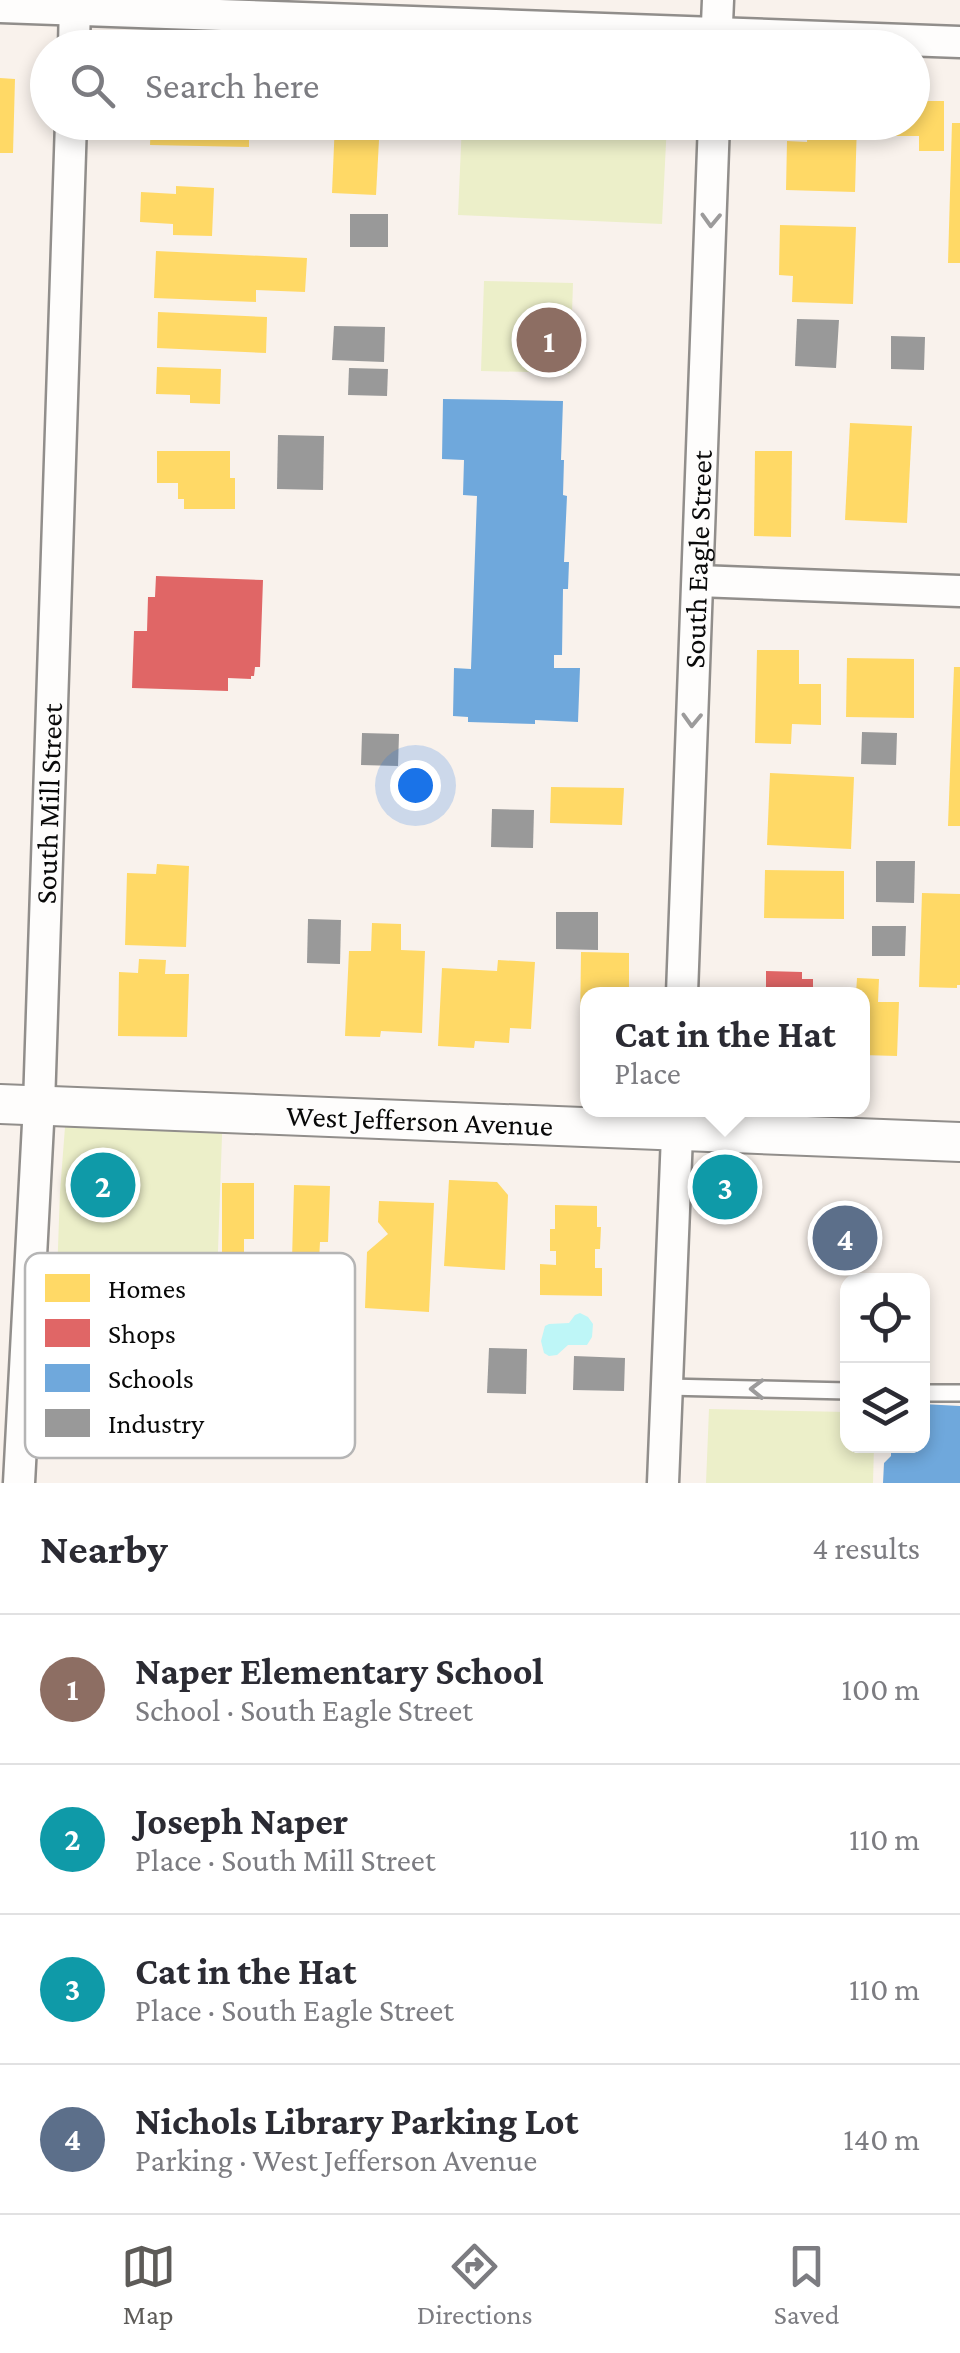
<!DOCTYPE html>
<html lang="en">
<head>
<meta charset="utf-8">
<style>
	:root { --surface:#fff; --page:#f7f7f7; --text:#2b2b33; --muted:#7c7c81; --line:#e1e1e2; --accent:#5d5b58 }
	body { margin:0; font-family:"Crimson Pro",serif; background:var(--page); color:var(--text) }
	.controls { position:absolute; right:30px; bottom:30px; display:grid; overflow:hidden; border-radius:20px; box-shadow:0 5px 15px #0003 }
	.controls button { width:90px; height:90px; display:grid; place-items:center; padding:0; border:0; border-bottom:2px solid var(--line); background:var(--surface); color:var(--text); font:50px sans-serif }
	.you { position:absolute; left:415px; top:785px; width:35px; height:35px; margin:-25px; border:8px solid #fff; border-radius:50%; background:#1a73e8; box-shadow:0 0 0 15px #1a73e833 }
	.badge { display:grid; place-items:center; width:65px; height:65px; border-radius:50%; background:var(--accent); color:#fff; font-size:32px; font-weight:700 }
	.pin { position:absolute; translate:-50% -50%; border:5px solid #fff; box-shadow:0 2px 10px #0006 }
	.popup { position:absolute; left:580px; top:987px; width:290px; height:130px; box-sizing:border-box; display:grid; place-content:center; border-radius:20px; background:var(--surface); filter:drop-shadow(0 2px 8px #0005); font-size:32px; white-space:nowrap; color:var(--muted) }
	.popup b { font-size:38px; color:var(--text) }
	.popup::after { content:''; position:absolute; left:50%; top:100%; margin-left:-20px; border:20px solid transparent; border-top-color:var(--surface) }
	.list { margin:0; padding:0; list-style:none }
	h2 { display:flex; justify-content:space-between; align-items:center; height:130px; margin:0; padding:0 40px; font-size:42px }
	h2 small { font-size:32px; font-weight:400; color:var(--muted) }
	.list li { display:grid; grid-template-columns:65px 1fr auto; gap:30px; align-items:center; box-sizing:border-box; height:150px; padding:0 40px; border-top:2px solid var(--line) }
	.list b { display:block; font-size:38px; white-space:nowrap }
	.list p { margin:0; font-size:32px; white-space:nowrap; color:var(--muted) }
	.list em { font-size:32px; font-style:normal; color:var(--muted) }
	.icon { flex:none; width:55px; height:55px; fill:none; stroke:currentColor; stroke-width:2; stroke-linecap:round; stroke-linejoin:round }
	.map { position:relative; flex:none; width:960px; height:1483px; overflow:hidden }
	.search { position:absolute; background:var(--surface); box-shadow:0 5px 15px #0003; left:30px; right:30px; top:30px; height:110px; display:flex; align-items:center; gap:25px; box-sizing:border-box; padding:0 35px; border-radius:55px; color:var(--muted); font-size:38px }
	.sheet { height:730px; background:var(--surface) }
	nav { display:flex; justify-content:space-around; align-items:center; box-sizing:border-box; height:140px; border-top:2px solid var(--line); background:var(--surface); font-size:28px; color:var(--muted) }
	nav a { display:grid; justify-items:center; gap:5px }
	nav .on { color:var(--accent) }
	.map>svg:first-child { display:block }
</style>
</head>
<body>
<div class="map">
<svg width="960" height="1483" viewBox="0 0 960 1483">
	<rect width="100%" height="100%" fill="#f9f2ec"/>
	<g fill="#ecefc9">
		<path d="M462,123H667L662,224L458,215Z"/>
		<path d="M484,281L573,283L570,373L481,371Z"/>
		<path d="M67,1101L223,1107L213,1394L182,1390L53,1386L60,1192Z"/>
		<path d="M709,1409L847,1412L848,1446H874L873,1483H706Z"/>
	</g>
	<path fill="#bef6f7" d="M580,1313L588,1317L593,1324L592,1337L587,1345H568L557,1355L549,1356L544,1353L541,1341L545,1326L549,1324L569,1323L575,1315Z"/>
	<g fill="#ffd966">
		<path d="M0,78L15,79L13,153H0Z"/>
		<path d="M919,101H944V151H919V136H878V122H912V108H919Z"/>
		<path d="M151,122H249V147L150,145Z"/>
		<path d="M335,122H380L376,195L332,193Z"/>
		<path d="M808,122H857L855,192L786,190L787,141L807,142Z"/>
		<path d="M952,123H960V263H948Z"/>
		<path d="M176,186L214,188L212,236L173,235V224L140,222L141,192L176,194Z"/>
		<path d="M780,225L856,227L853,304L792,302L793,276L779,275Z"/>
		<path d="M156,251L307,258L305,292L256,290V302L154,298Z"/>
		<path d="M158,312L267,317L266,353L157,348Z"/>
		<path d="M157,367L221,369L220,404L190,403V395L156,394Z"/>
		<path d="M850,423L912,426L907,523L845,520Z"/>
		<path d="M157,451H230V478H235V509H184V499H178V483H157Z"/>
		<path d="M755,451H792L791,537L754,536Z"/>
		<path d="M757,650H799V684H821V725L792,724L791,744L755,743Z"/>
		<path d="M847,658L914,659V718L846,717Z"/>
		<path d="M954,667H960V826H948Z"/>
		<path d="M770,773L854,777L851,849L767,845Z"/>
		<path d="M551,787L624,788L622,825L550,823Z"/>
		<path d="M157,864L189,866L186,947L125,945L127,873L156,874Z"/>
		<path d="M765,870L844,871V919L764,918Z"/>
		<path d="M922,893L960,894V985H957V988L919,987Z"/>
		<path d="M372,923L401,924V950L425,951L422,1033L381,1031L380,1037L345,1036L349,951H371Z"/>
		<path d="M581,952L629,953V987H615V994H588V1028H580Z"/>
		<path d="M139,959L166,960L165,974H189L187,1037L118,1036L119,972L138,973Z"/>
		<path d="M498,960L535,962L531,1029L510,1028L509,1043L475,1041L474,1048L438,1046L442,968L497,971Z"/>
		<path d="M857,978L879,979L878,1002H899L897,1056L862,1055L863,1005L862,994H856Z"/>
		<path d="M449,1180L497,1182L508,1195L505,1270L444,1266Z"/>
		<path d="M222,1183H254V1239H244V1275H222Z"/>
		<path d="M294,1185L330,1186L328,1242H320L319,1261L292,1260Z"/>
		<path d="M379,1201L434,1203L429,1312L365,1308L367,1252L388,1234L378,1222Z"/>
		<path d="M555,1205L597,1206V1227H601L600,1249H595V1268H602V1296L540,1295V1264L556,1265V1251H550V1229H555Z"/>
	</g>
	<g fill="#e06666">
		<path d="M156,576L263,580L260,667H255L254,676H251V679L228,678V691L132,688L134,631H147L148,597H155Z"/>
		<path d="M766,971L802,972V979H813V994H766Z"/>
		<path d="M76,1388L159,1391L161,1411H165L164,1434H161L158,1454L74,1451Z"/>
	</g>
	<g fill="#6fa8dc">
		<path d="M443,399L563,401L561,460H564L563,495L567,496L564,562H569L568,589H563L562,655H554V668H580L578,722L535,720V724L468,722V717L453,716L454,668L471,669L477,496L463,495L464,460L442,459Z"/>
		<path d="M922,1404L960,1406V1483H883L884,1463L891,1456V1446H922Z"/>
	</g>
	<g fill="#999">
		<rect x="350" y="214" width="38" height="33"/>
		<path d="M797,319L839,320L836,368L795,366Z"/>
		<path d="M334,326L385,327L384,362L332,360Z"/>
		<path d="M891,336L925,337L924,370L891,369Z"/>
		<path d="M349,368L388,369L387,396L348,395Z"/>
		<path d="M278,435L324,436L323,490L277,489Z"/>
		<path d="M862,732L897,733L896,765L861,764Z"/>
		<path d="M362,733L399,734L398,766L361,765Z"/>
		<path d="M492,809L534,810L533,848L491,847Z"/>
		<path d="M876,861H915L914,903L876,902Z"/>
		<path d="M556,912H598V950L556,949Z"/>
		<path d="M308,919L341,920L340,964L307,963Z"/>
		<path d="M872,926H906L905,956H872Z"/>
		<path d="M235,1347L271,1348L270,1395L233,1394Z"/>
		<path d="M489,1348L527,1349L526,1394L487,1393Z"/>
		<path d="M574,1356L625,1358L624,1391L573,1390Z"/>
		<path d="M282,1357L315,1358L314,1384L302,1383L301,1395H281Z"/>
	</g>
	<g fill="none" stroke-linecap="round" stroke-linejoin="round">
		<g stroke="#918e8b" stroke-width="20">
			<g id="service">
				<path d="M667,1387L848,1391"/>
				<path d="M922,1393H960"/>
			</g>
		</g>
		<g stroke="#918e8b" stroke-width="35">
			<g id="minor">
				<path d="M0,7L960,42"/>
				<path d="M74,48L75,0"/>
				<path d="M716,48L718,0"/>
				<path d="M698,581L960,591"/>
				<path id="s1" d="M682,994L714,122"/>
				<path id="s2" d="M19,1483L39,1105L71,122"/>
				<path d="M663,1483L678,1110"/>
			</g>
		</g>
		<g stroke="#918e8b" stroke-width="42">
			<g id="tertiary">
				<path id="s3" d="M0,1104L960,1142"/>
			</g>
		</g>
		<use href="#service" stroke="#fefdfc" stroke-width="15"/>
		<use href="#minor" stroke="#fefdfc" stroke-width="30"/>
		<use href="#tertiary" stroke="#fefdfc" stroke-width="38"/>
	</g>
	<defs><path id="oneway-chevron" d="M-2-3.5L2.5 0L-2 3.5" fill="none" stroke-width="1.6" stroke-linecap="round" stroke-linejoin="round" transform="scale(2.5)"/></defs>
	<g stroke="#9c9b9b">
		<use href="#oneway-chevron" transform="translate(711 220) rotate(92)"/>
		<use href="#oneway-chevron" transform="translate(692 720) rotate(92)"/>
		<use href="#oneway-chevron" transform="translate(757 1389) rotate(-179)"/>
	</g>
	<g text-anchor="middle" stroke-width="10" stroke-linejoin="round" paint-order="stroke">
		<g font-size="30" fill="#090909" stroke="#fff">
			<text dy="10" stroke="none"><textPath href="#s1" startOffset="435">South Eagle Street</textPath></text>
			<text dy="10" stroke="none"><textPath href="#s2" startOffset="680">South Mill Street</textPath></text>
			<text dy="10" stroke="none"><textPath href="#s3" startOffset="420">West Jefferson Avenue</textPath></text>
		</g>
	</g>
	<rect x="25" y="1253" width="330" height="205" rx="15" fill="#fff" stroke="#b5b5b5" stroke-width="2.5"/>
	<rect x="45" y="1274" width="45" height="28" fill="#ffd966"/>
	<rect x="45" y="1319" width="45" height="28" fill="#e06666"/>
	<rect x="45" y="1364" width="45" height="28" fill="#6fa8dc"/>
	<rect x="45" y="1409" width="45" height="28" fill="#999"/>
	<g font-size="28" fill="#090909">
		<text x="108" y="1298">Homes</text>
		<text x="108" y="1343">Shops</text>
		<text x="108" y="1388">Schools</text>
		<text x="108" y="1433">Industry</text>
	</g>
</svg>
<div class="controls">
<button><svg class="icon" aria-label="locate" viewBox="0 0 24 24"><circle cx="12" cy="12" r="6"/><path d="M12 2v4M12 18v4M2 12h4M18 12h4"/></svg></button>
<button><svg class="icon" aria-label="layers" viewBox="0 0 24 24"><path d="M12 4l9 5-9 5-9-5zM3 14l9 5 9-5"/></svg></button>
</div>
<div class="you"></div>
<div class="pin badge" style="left:549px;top:340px;background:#8d6e63">1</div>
<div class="pin badge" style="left:103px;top:1185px;background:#0f9aa8">2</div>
<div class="pin badge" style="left:725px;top:1187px;background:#0f9aa8">3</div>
<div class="popup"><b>Cat in the Hat</b>Place</div>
<div class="pin badge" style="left:845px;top:1238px;background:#5c6f8a">4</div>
<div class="search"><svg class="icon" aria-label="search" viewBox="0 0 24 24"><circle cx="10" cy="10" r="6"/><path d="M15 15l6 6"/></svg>Search here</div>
</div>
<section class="sheet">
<h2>Nearby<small>4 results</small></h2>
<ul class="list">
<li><span class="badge" style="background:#8d6e63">1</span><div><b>Naper Elementary School</b><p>School · South Eagle Street</p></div><em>100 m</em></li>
<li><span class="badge" style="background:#0f9aa8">2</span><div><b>Joseph Naper</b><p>Place · South Mill Street</p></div><em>110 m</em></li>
<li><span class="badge" style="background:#0f9aa8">3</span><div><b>Cat in the Hat</b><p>Place · South Eagle Street</p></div><em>110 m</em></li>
<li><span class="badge" style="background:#5c6f8a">4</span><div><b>Nichols Library Parking Lot</b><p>Parking · West Jefferson Avenue</p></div><em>140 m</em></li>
</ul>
</section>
<nav>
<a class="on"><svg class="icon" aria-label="map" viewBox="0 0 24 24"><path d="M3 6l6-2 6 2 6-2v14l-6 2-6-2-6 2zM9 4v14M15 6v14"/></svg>Map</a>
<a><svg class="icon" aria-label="directions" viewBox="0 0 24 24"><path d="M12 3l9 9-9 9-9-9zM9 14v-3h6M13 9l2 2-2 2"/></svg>Directions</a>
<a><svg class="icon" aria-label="saved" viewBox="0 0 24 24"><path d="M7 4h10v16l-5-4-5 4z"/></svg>Saved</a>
</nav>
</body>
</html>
